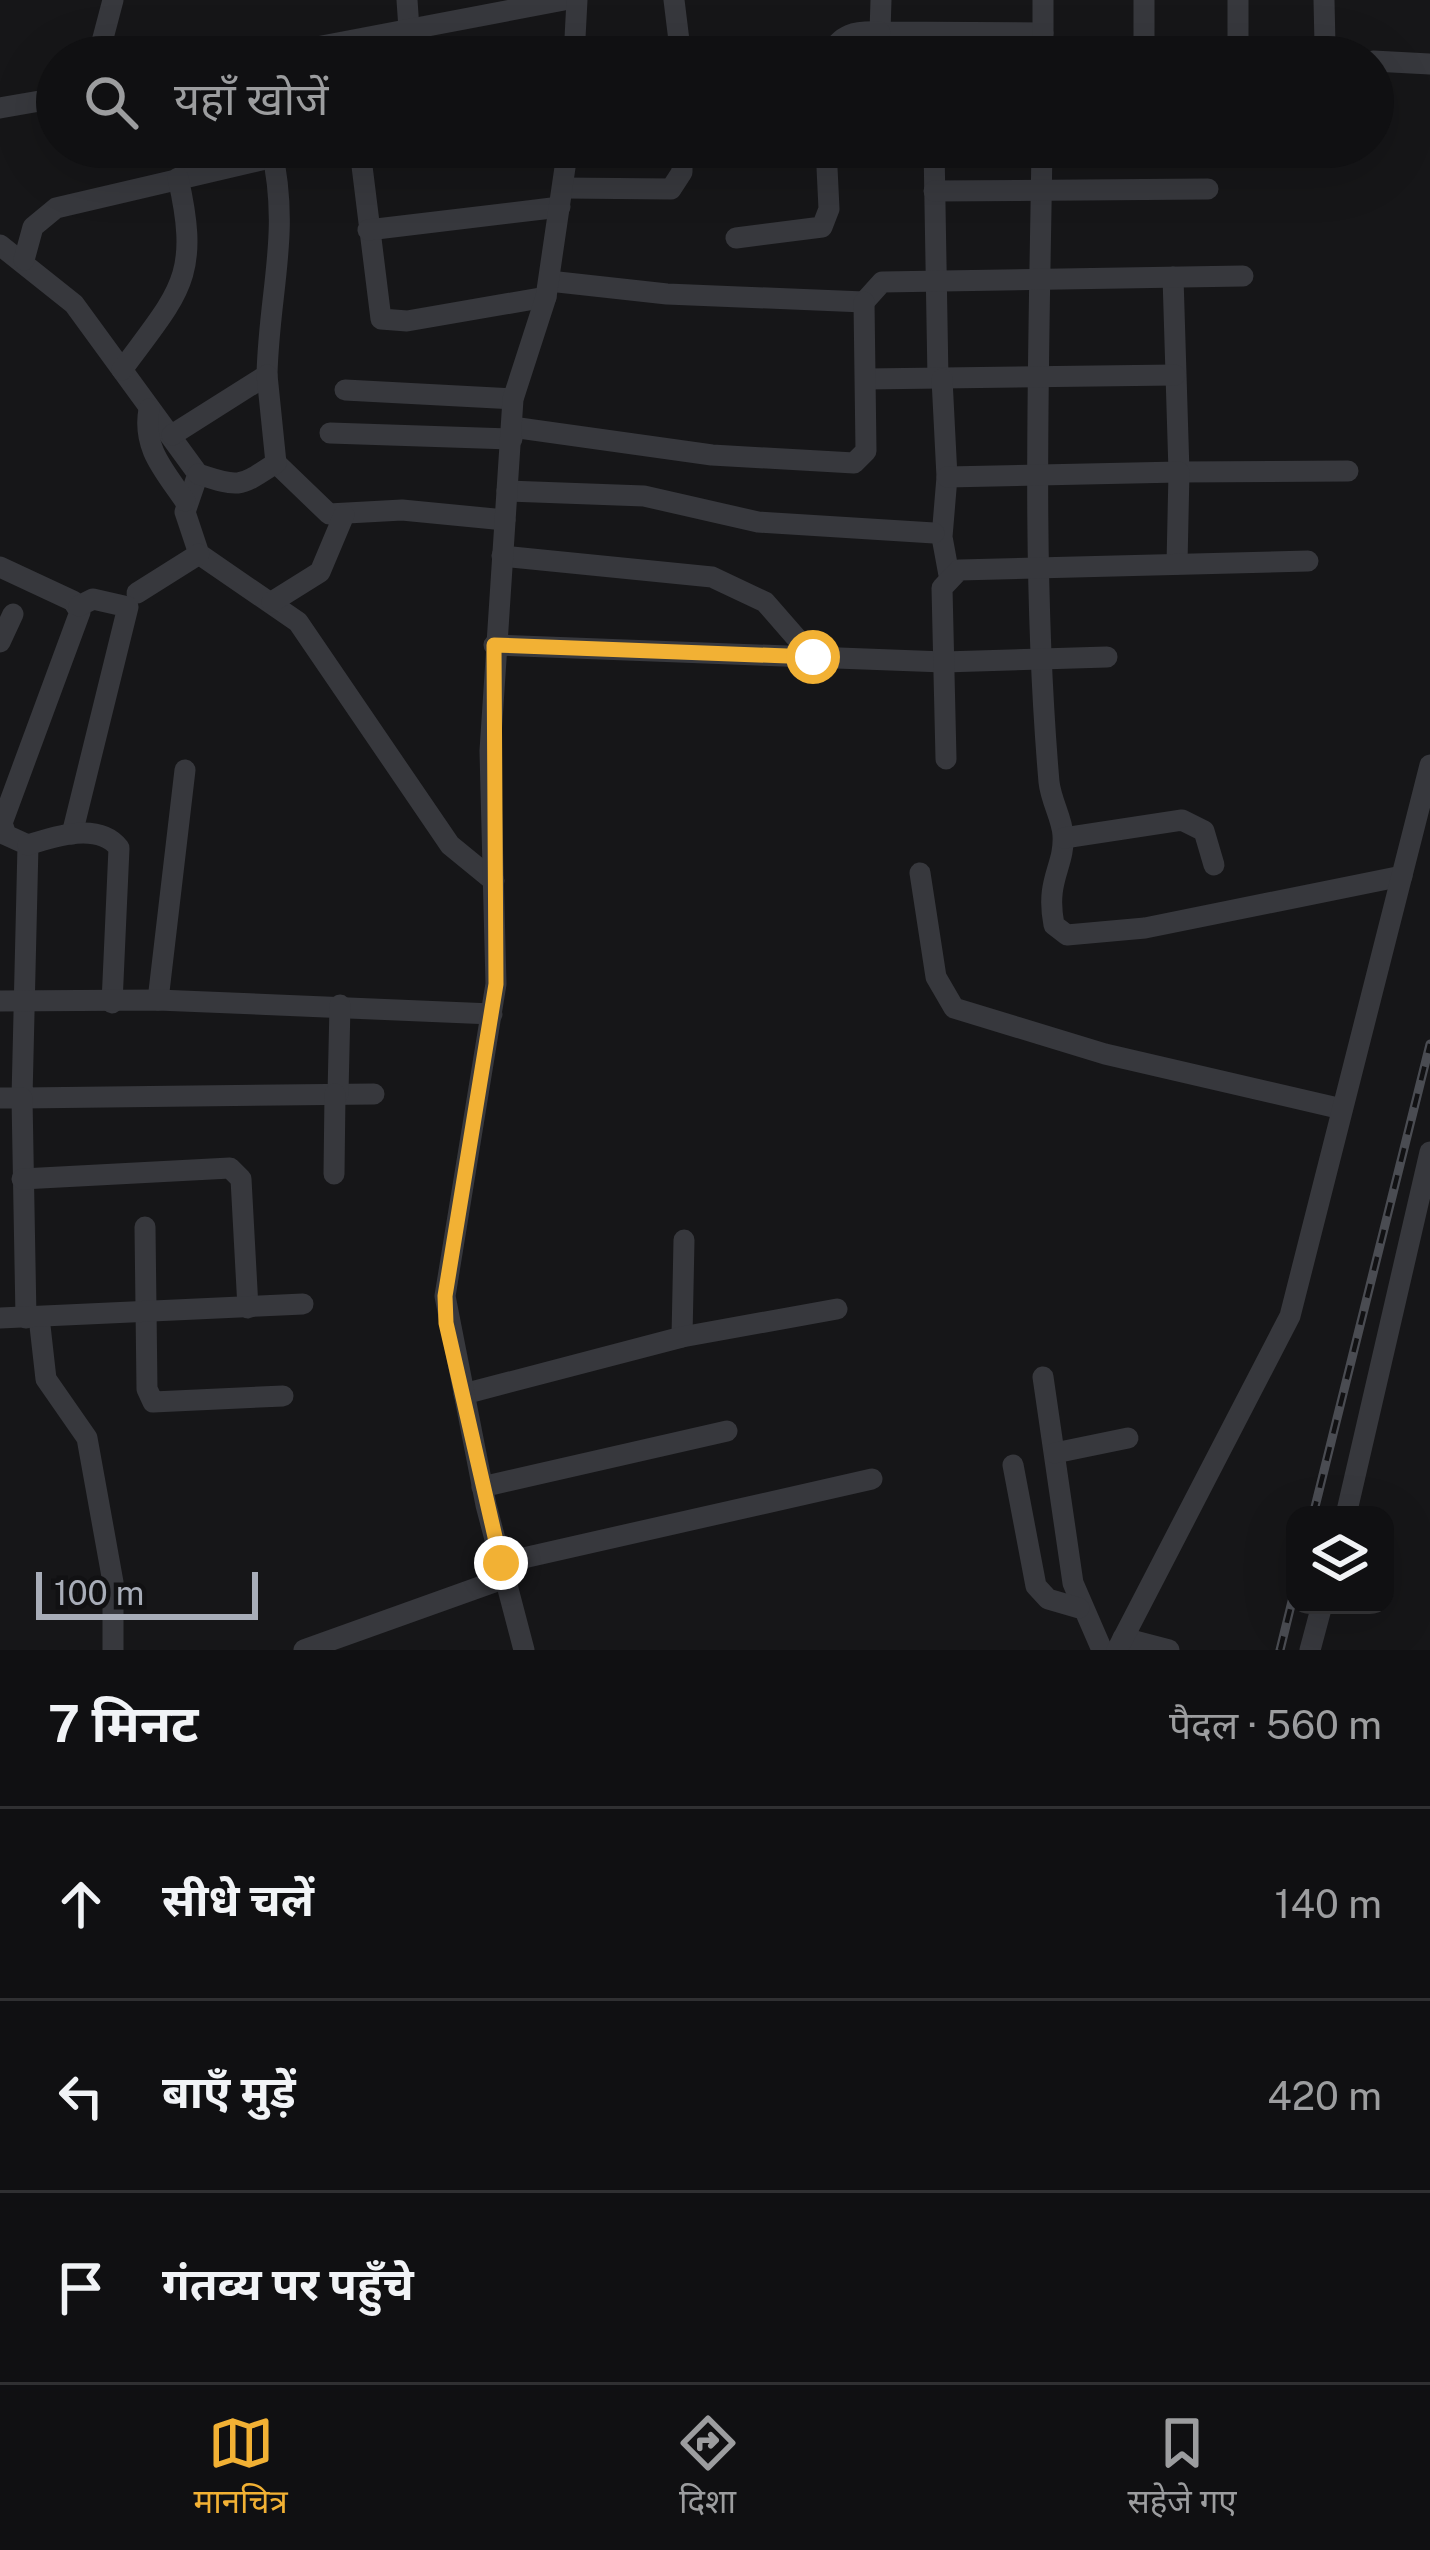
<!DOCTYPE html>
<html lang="hi">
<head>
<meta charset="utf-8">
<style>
	:root { --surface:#101012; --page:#1e1e20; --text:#f1f3f6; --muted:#9c9d9f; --line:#303032; --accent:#f2b134 }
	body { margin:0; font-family:"Public Sans","Noto Sans Devanagari",sans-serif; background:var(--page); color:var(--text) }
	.controls { position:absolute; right:36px; bottom:36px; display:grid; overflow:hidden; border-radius:24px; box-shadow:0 12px 48px #0002 }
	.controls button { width:108px; height:108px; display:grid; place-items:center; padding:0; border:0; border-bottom:3px solid var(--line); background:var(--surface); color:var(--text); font:60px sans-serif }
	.scale { position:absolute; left:36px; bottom:30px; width:222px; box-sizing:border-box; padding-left:12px; border:6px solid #a8adb8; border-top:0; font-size:33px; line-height:42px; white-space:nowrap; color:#a8adb8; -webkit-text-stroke:9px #111113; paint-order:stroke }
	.stop { position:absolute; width:36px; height:36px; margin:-27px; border:9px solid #f2b134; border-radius:50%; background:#fff }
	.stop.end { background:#f2b134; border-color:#fff; box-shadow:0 3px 12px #0008 }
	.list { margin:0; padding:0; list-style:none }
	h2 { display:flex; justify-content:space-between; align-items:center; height:156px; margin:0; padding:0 48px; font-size:51px }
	h2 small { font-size:39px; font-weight:400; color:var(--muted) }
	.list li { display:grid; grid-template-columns:78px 1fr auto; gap:36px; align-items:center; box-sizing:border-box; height:192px; padding:0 48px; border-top:3px solid var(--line) }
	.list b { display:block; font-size:45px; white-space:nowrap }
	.list em { font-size:39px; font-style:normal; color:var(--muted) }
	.icon { flex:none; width:66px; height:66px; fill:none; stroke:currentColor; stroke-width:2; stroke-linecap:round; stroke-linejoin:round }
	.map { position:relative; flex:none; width:1430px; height:1650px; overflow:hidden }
	.search { position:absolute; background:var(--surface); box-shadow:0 12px 48px #0002; left:36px; right:36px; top:36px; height:132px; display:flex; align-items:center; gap:30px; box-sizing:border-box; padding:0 42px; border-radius:66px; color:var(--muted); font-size:45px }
	.sheet { height:732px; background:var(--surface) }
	nav { display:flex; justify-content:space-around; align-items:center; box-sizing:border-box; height:168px; border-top:3px solid var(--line); background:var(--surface); font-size:33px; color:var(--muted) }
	nav a { display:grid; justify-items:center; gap:6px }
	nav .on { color:var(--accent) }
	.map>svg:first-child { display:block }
</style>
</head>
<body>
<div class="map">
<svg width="1430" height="1650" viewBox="0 0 1430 1650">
	<rect width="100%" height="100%" fill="#161618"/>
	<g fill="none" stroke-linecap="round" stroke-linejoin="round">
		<g stroke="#37383d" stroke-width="21">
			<path d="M407,0L409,29"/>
			<path d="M674,0L681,57"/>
			<path d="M881,0L880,32L1043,33"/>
			<path d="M1043,0V57"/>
			<path d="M1238,0V57"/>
			<path d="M1324,0L1325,45L1332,57"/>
			<path d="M98,57L113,0"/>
			<path d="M264,57L564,0"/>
			<path d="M574,57L577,0"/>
			<path d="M829,57C840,33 855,31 880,32"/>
			<path d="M1144,57V0"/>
			<path d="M1373,61L1430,64"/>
			<path d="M0,108L57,98"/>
			<path d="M934,147L938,379"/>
			<path d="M1042,147C1039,358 1031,572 1049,782C1051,801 1062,818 1063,835C1065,867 1045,879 1054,925L1067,935L1145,928L1402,876"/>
			<path d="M360,150L381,319L407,321L546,297"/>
			<path d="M563,188L671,189L682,172V147"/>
			<path d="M934,191L1208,189"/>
			<path d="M368,230L560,207"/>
			<path d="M736,238L822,227L829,209L826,147"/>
			<path d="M0,245L74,304L198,474L185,512L199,554L298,622L450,845L494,881"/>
			<path d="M24,260L33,227L56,208L274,157L378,147"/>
			<path d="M1173,277L1179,472L1348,471"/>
			<path d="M549,281L667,294L864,302L882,282L1243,276"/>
			<path d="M122,370C179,292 201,278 178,178"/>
			<path d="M866,379L1175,375"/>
			<path d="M942,379L947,477L942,537L949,575"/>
			<path d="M345,390L513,399"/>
			<path d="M149,409C142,448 164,470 185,501"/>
			<path d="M512,427L712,455L854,463L866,451L864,302"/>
			<path d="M330,433L512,439"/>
			<path d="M172,435L267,375C269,290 291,233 271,147"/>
			<path d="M276,463L329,514L402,510L505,520"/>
			<path d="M198,474C241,488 239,487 276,463L267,375"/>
			<path d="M947,477L1179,472L1177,564"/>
			<path d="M507,491L644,496L758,522L934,533"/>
			<path d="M502,556L712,577L765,602L813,657"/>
			<path d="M0,567L73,601L80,612L2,823L6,835L28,845L22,1098L374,1094"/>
			<path d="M137,593L199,554"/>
			<path d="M272,602L320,572L344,515"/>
			<path d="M0,642L13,614"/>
			<path d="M494,645L944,662L1107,657"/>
			<path d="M946,759L942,588L959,570L1308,561"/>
			<path d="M72,834L128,607L93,599L79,606"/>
			<path d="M1064,838L1182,820L1204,831L1214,865"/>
			<path d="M28,845C55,836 99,822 119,848L112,1003"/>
			<path d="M920,873L936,977L954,1008L1105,1054L1342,1109"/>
			<path d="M158,1000L185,770"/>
			<path d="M0,1001L158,1000L492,1014"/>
			<path d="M338,1094L340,1005"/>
			<path d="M0,1098H22L26,1318"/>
			<path d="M334,1174L335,1094"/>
			<path d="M22,1179L230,1168L241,1179L248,1308"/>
			<path d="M145,1227L147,1389L153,1402L283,1396"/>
			<path d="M39,1317L46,1379L87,1438L113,1582V1650"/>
			<path d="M0,1318L303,1304"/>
			<path d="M682,1337L684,1240"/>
			<path d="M1043,1377L1073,1583L1102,1650"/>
			<path d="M464,1394L682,1337L837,1309"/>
			<path d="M1055,1453L1128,1438"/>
			<path d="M1013,1465L1036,1586L1048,1599L1079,1608"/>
			<path d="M482,1487L727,1431"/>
			<path d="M1346,1515L1430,1152"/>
			<path d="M501,1563L872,1479"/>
			<path d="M1123,1638L1169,1650"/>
			<path d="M304,1650L505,1578"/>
			<path d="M524,1650L486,1505L445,1296L496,984L490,751L513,399L546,297L568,147"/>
			<path d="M1117,1650L1290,1316L1430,765"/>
			<path d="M1310,1650L1322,1605"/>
		</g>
		<g stroke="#4a4c52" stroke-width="9">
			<g id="rail">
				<path d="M1313,1515L1430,1044"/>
				<path d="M1280,1650L1295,1589"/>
			</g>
		</g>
		<use href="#rail" stroke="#111113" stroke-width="4.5" stroke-dasharray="14" stroke-linecap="butt"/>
	</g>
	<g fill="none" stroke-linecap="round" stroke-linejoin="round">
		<path stroke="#f2b134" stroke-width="15" d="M501,1563L446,1323L445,1296L496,984L494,645L813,657"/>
	</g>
</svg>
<div class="controls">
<button><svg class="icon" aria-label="layers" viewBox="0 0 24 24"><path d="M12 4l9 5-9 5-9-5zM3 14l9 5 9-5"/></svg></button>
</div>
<div class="scale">100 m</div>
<div class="stop" style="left:813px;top:657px"></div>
<div class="stop end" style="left:501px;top:1563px"></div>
<div class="search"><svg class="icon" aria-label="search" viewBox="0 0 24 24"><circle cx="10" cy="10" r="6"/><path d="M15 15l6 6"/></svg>यहाँ खोजें</div>
</div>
<section class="sheet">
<h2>7 मिनट<small>पैदल · 560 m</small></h2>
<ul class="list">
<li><svg class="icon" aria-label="ahead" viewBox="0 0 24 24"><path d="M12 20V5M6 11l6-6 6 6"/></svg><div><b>सीधे चलें</b></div><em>140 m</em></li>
<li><svg class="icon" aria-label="left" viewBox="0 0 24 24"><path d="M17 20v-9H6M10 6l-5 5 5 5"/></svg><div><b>बाएँ मुड़ें</b></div><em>420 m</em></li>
<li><svg class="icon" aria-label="arrive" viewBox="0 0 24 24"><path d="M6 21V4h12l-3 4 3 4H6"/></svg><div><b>गंतव्य पर पहुँचे</b></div></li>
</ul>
</section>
<nav>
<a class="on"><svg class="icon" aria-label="map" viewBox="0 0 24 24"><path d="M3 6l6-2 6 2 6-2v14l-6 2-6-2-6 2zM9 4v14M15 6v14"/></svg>मानचित्र</a>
<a><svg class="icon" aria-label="directions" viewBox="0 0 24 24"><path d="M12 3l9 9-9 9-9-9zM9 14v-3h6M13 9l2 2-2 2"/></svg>दिशा</a>
<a><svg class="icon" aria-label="saved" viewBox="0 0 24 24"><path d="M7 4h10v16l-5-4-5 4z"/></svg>सहेजे गए</a>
</nav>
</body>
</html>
